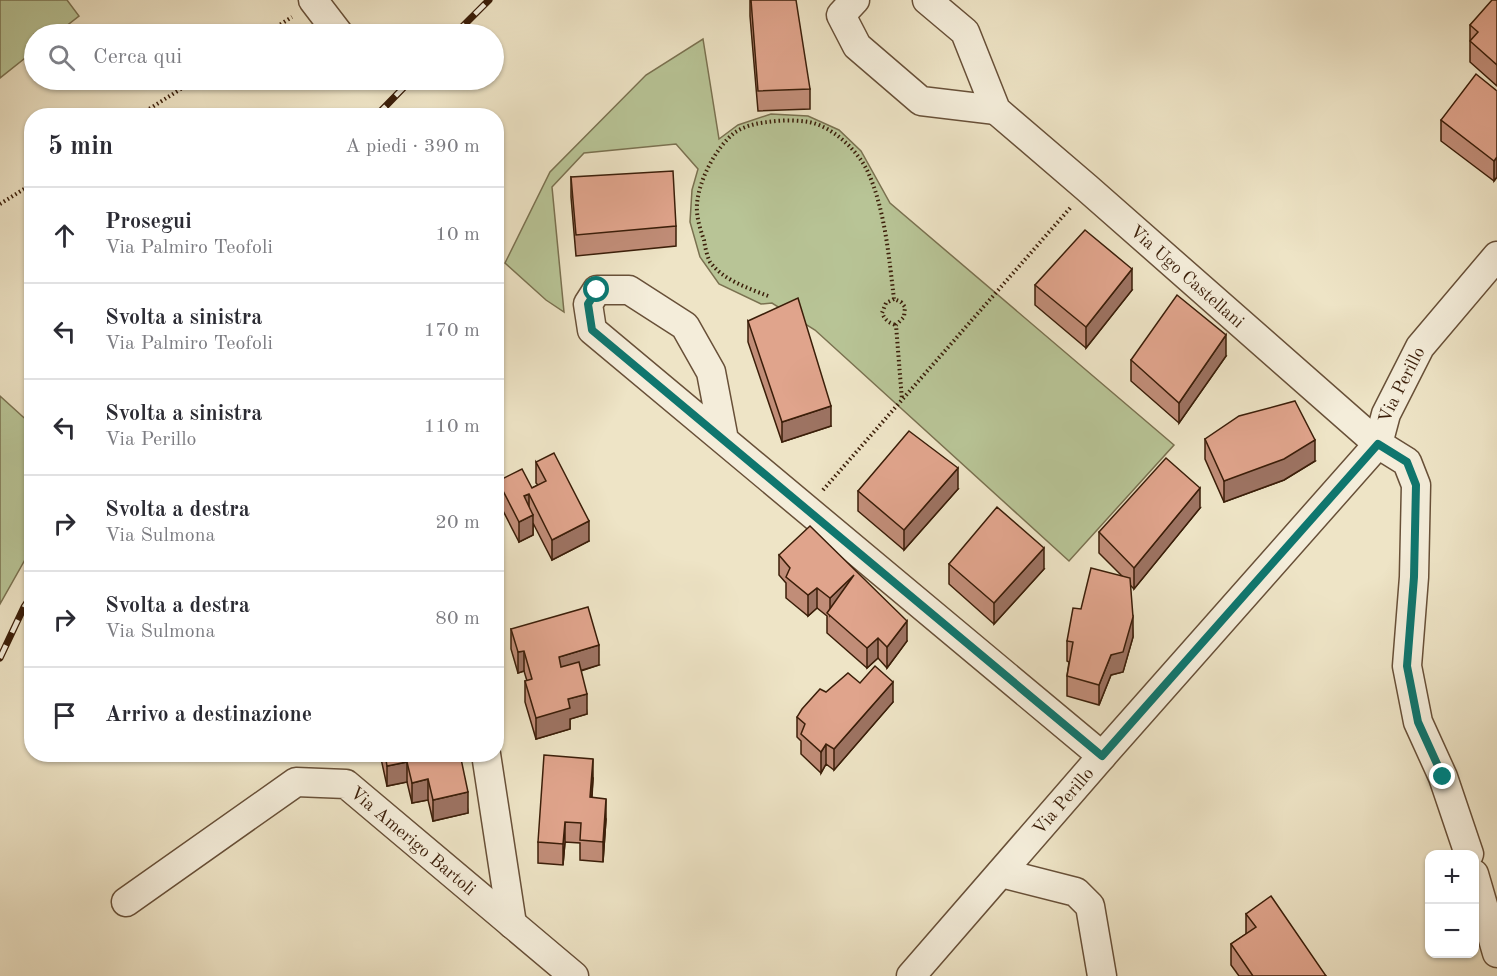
<!DOCTYPE html>
<html lang="it">
<head>
<meta charset="utf-8">
<style>
	:root { --surface:#fff; --page:#f7f7f7; --text:#2b2b33; --muted:#7c7c81; --line:#e1e1e2 }
	body { margin:0; font-family:"Old Standard TT",serif; background:var(--page); color:var(--text) }
	.controls { position:absolute; right:18px; bottom:18px; display:grid; overflow:hidden; border-radius:12px; box-shadow:0 2px 4px #0004 }
	.controls button { width:54px; height:54px; display:grid; place-items:center; padding:0; border:0; border-bottom:2px solid var(--line); background:var(--surface); color:var(--text); font:30px sans-serif }
	.stop { position:absolute; width:18px; height:18px; margin:-14px; border:4px solid #0f766e; border-radius:50%; background:#fff }
	.stop.end { background:#0f766e; border-color:#fff; box-shadow:0 2px 6px #0008 }
	.list { margin:0; padding:0; list-style:none }
	h2 { display:flex; justify-content:space-between; align-items:center; height:78px; margin:0; padding:0 24px; font-size:26px }
	h2 small { font-size:20px; font-weight:400; color:var(--muted) }
	.list li { display:grid; grid-template-columns:39px 1fr auto; gap:18px; align-items:center; box-sizing:border-box; height:96px; padding:0 24px; border-top:2px solid var(--line) }
	.list b { display:block; font-size:22px; white-space:nowrap }
	.list p { margin:0; font-size:20px; white-space:nowrap; color:var(--muted) }
	.list em { font-size:20px; font-style:normal; color:var(--muted) }
	.icon { flex:none; width:33px; height:33px; fill:none; stroke:currentColor; stroke-width:2; stroke-linecap:round; stroke-linejoin:round }
	.map { position:relative; flex:none; width:1497px; height:976px; overflow:hidden }
	.search { position:absolute; background:var(--surface); box-shadow:0 2px 4px #0004; left:24px; top:24px; width:480px; height:66px; display:flex; align-items:center; gap:15px; box-sizing:border-box; padding:0 21px; border-radius:33px; color:var(--muted); font-size:22px }
	.panel { position:absolute; background:var(--surface); box-shadow:0 2px 4px #0004; left:24px; top:108px; width:480px; height:654px; border-radius:24px }
	.map>svg:first-child { display:block }
</style>
</head>
<body>
<div class="map">
<svg width="1497" height="976" viewBox="0 0 1497 976">
	<rect width="100%" height="100%" fill="#eee4c6"/>
	<filter id="stains"><feTurbulence type="fractalNoise" baseFrequency=".00333" numOctaves="4"/><feColorMatrix values="0 0 0 0 .2 0 0 0 0 .09 0 0 0 0 .02 0 0 0 .5 -.17"/></filter>
	<radialGradient id="worn" r=".72"><stop offset=".6" stop-color="#630" stop-opacity="0"/><stop offset="1" stop-color="#630" stop-opacity=".3"/></radialGradient>
	<g fill="#b8c496" stroke="#7a7150" stroke-width="1.5">
		<path d="M0,0H67L79,16L56,34H34V51L0,78Z"/>
		<path d="M703,39L719,139L738,125L771,114L808,116L839,130L861,151L890,203L1174,445L1069,561L815,330L772,303L761,304L719,284L700,257L690,222L692,190L698,169L676,144L584,153L552,187L564,312L546,300L505,263L550,172L646,75Z"/>
		<path d="M0,396L32,425L31,549L0,604Z"/>
	</g>
	<g fill="none" stroke-linecap="round" stroke-linejoin="round">
		<g stroke="#685038" stroke-width="31">
			<g id="minor">
				<path d="M313,0L339,34"/>
				<path d="M855,0L841,15L857,46L921,101L996,110"/>
				<path id="s1" d="M927,0L965,32L996,110L1087,188L1378,444L1407,462L1416,485L1414,577L1407,666L1418,722L1443,777L1469,854"/>
				<path d="M724,440L711,372L685,326L629,290H597L588,304L592,330L1102,756"/>
				<path d="M486,754L512,924"/>
				<path d="M1001,873L1076,892L1090,906L1102,976"/>
				<path d="M1474,874L1497,953"/>
				<path id="s2" d="M126,902L296,782L346,784L574,976"/>
				<path id="s3" d="M911,976L1102,756L1378,444L1386,414L1420,347L1497,256"/>
			</g>
		</g>
		<g stroke="#3b1e09" stroke-width="4" stroke-dasharray="1.5 3" stroke-linecap="butt">
			<path d="M265,34L292,17"/>
			<path d="M138,116L195,80"/>
			<path d="M0,204L32,184"/>
			<path d="M768,296C748,288 723,280 710,262C707,256 705,247 704,240C700,229 696,216 697,204C699,180 715,149 734,133C744,126 757,123 768,122C781,120 796,120 809,122C833,127 856,149 867,170C885,208 889,258 894,299L901,302L905,307L904,317L896,325L902,400"/>
			<path d="M894,299L886,303L882,313C885,320 889,323 896,325"/>
			<path d="M823,490L1071,207"/>
		</g>
		<use href="#minor" stroke="#f4edda" stroke-width="28"/>
		<g stroke="#3b1e09" stroke-width="7">
			<g id="rail">
				<path d="M455,34L489,0"/>
				<path d="M376,116L411,80"/>
				<path d="M0,658L24,607L32,595"/>
			</g>
		</g>
		<use href="#rail" stroke="#f4edda" stroke-width="4.5" stroke-dasharray="14" stroke-linecap="butt"/>
	</g>
	<g fill="#c18d78" stroke="#3b1e09" stroke-width="1.5">
		<path d="M750,0L810,89V109L758,111L750,16Z"/>
		<path d="M1497,0V86L1470,62V25Z"/>
		<path d="M1497,91V177L1494,181L1441,141V120Z"/>
		<path d="M571,177L676,226V246L576,256L571,197Z"/>
		<path d="M1035,285L1132,290L1086,348L1035,305Z"/>
		<path d="M748,321L831,426L782,442L748,342Z"/>
		<path d="M1226,356L1179,423L1131,381V360Z"/>
		<path d="M1205,439L1315,461L1284,480L1224,502L1205,459Z"/>
		<path d="M536,462L589,541L552,560L533,523V535L519,542L498,501V481L532,488L538,485L536,483Z"/>
		<path d="M958,489L904,550L858,511V491Z"/>
		<path d="M1200,508L1134,589L1130,585L1133,637L1123,672L1111,675L1099,705L1067,696V676L1069,662L1067,661V641L1122,576L1099,553V532Z"/>
		<path d="M779,555L907,641L887,668L878,658L867,668L827,633V616L817,608L808,616L786,598V583L779,575Z"/>
		<path d="M949,564L1044,569L994,624L949,584Z"/>
		<path d="M511,629L599,665L581,671L587,714L570,719V729L536,739L525,702V681H527L524,671L518,673L511,649Z"/>
		<path d="M860,683L893,702L834,770L826,764L821,773L801,754V741L797,737V717L826,692Z"/>
		<path d="M380,754H460L468,813L433,821L428,800L412,803L407,782L387,786Z"/>
		<path d="M593,779L592,797L606,819L603,862L580,860V843L565,842L563,865L538,863V842Z"/>
		<path d="M1246,914L1326,976H1239L1231,965V944L1246,934Z"/>
	</g>
	<g fill="#9d7362" stroke="#3b1e09" stroke-width="1.5">
		<path d="M1497,157V177L1494,181V161Z"/>
		<path d="M1132,269V290L1086,348V327Z"/>
		<path d="M1226,335V356L1179,423V403Z"/>
		<path d="M831,406V426L782,442V422Z"/>
		<path d="M1315,440V461L1284,480L1224,502V481Z"/>
		<path d="M958,468V489L904,550V530Z"/>
		<path d="M1200,488V508L1134,589V568Z"/>
		<path d="M529,494V514L524,496Z"/>
		<path d="M533,515V535L519,542V522Z"/>
		<path d="M589,521V541L552,560V540Z"/>
		<path d="M1044,548V569L994,624V603Z"/>
		<path d="M854,575L830,615V598Z"/>
		<path d="M817,588V608L808,616V595Z"/>
		<path d="M1133,617V637L1123,672L1111,675L1099,705V685L1111,655Z"/>
		<path d="M907,621V641L887,668V647Z"/>
		<path d="M878,638V658L867,668V648Z"/>
		<path d="M599,645V665L559,677V657Z"/>
		<path d="M524,651V671L518,673V652Z"/>
		<path d="M893,682V702L834,770V749Z"/>
		<path d="M587,694V714L570,719V729L536,739V718L568,699Z"/>
		<path d="M826,744V764L821,773V752Z"/>
		<path d="M593,759V779L590,818V797Z"/>
		<path d="M407,762V782L387,786V766Z"/>
		<path d="M428,779V800L412,803V783Z"/>
		<path d="M468,792V813L433,821V800Z"/>
		<path d="M606,799V819L603,862V842Z"/>
		<path d="M565,822V842L563,865V844Z"/>
	</g>
	<g fill="#e0a48c" stroke="#3b1e09" stroke-width="1.5">
		<path d="M751,0H796L810,89L758,91Z"/>
		<path d="M1492,0H1497V65L1470,41L1478,32L1470,25Z"/>
		<path d="M1476,74L1497,91V157L1494,161L1441,120Z"/>
		<path d="M673,171L676,226L576,235L571,177Z"/>
		<path d="M1085,230L1132,269L1086,327L1035,285Z"/>
		<path d="M1177,295L1226,335L1179,403L1131,360Z"/>
		<path d="M798,298L831,406L782,422L748,321Z"/>
		<path d="M1295,401L1315,440L1284,459L1224,481L1205,439L1239,416Z"/>
		<path d="M909,431L958,468L904,530L858,491Z"/>
		<path d="M554,453L589,521L552,540L529,494L524,496L533,515L519,522L498,481L522,469L532,488L546,481L536,462Z"/>
		<path d="M1166,458L1200,488L1134,568L1099,532Z"/>
		<path d="M997,507L1044,548L994,603L949,564Z"/>
		<path d="M810,526L907,621L887,647L878,638L867,648L827,613L854,575L830,598L817,588L808,595L786,577L790,568L779,555Z"/>
		<path d="M1091,568L1130,578L1133,617L1123,652L1111,655L1099,685L1067,676L1073,642L1067,641L1073,608L1081,609Z"/>
		<path d="M588,607L599,645L559,657L561,667L579,662L587,694L568,699L570,708L536,718L525,681L532,679L524,651L518,652L511,629Z"/>
		<path d="M875,666L893,682L834,749L826,744L821,752L801,734L805,724L797,717L802,709L820,689L826,692L848,673L860,683Z"/>
		<path d="M385,754H460L468,792L433,800L428,779L412,783L407,762L387,766Z"/>
		<path d="M544,755L593,759L590,797L606,799L603,842L580,840L581,823L565,822L563,844L538,842Z"/>
		<path d="M1271,896L1326,976H1253L1231,944L1256,927L1246,914Z"/>
	</g>
	<g fill="none" stroke-linecap="round" stroke-linejoin="round">
		<path stroke="#0f766e" stroke-width="8" d="M597,290L588,304L592,330L1102,756L1378,444L1407,462L1416,485L1414,577L1407,666L1418,722L1443,777"/>
	</g>
	<g text-anchor="middle" stroke-width="4.5" stroke-linejoin="round" paint-order="stroke">
		<g font-size="18" fill="#3b1e09" stroke="#f4edda">
			<text dy="6" stroke="none"><textPath href="#s1" startOffset="387">Via Ugo Castellani</textPath></text>
			<text dy="6" stroke="none"><textPath href="#s3" startOffset="772">Via Perillo</textPath></text>
			<text dy="6" stroke="none"><textPath href="#s3" startOffset="232">Via Perillo</textPath></text>
			<text dy="6" stroke="none"><textPath href="#s2" startOffset="346">Via Amerigo Bartoli</textPath></text>
		</g>
	</g>
	<rect width="100%" height="100%" filter="url(#stains)"/>
	<rect width="100%" height="100%" fill="url(#worn)"/>
</svg>
<div class="controls">
<button>+</button>
<button>−</button>
</div>
<div class="stop" style="left:597px;top:290px"></div>
<div class="stop end" style="left:1443px;top:777px"></div>
<div class="search"><svg class="icon" aria-label="search" viewBox="0 0 24 24"><circle cx="10" cy="10" r="6"/><path d="M15 15l6 6"/></svg>Cerca qui</div>
<section class="panel">
<h2>5 min<small>A piedi · 390 m</small></h2>
<ul class="list">
<li><svg class="icon" aria-label="ahead" viewBox="0 0 24 24"><path d="M12 20V5M6 11l6-6 6 6"/></svg><div><b>Prosegui</b><p>Via Palmiro Teofoli</p></div><em>10 m</em></li>
<li><svg class="icon" aria-label="left" viewBox="0 0 24 24"><path d="M17 20v-9H6M10 6l-5 5 5 5"/></svg><div><b>Svolta a sinistra</b><p>Via Palmiro Teofoli</p></div><em>170 m</em></li>
<li><svg class="icon" aria-label="left" viewBox="0 0 24 24"><path d="M17 20v-9H6M10 6l-5 5 5 5"/></svg><div><b>Svolta a sinistra</b><p>Via Perillo</p></div><em>110 m</em></li>
<li><svg class="icon" aria-label="right" viewBox="0 0 24 24"><path d="M7 20v-9h11M14 6l5 5-5 5"/></svg><div><b>Svolta a destra</b><p>Via Sulmona</p></div><em>20 m</em></li>
<li><svg class="icon" aria-label="right" viewBox="0 0 24 24"><path d="M7 20v-9h11M14 6l5 5-5 5"/></svg><div><b>Svolta a destra</b><p>Via Sulmona</p></div><em>80 m</em></li>
<li><svg class="icon" aria-label="arrive" viewBox="0 0 24 24"><path d="M6 21V4h12l-3 4 3 4H6"/></svg><div><b>Arrivo a destinazione</b></div></li>
</ul>
</section>
</div>
</body>
</html>
